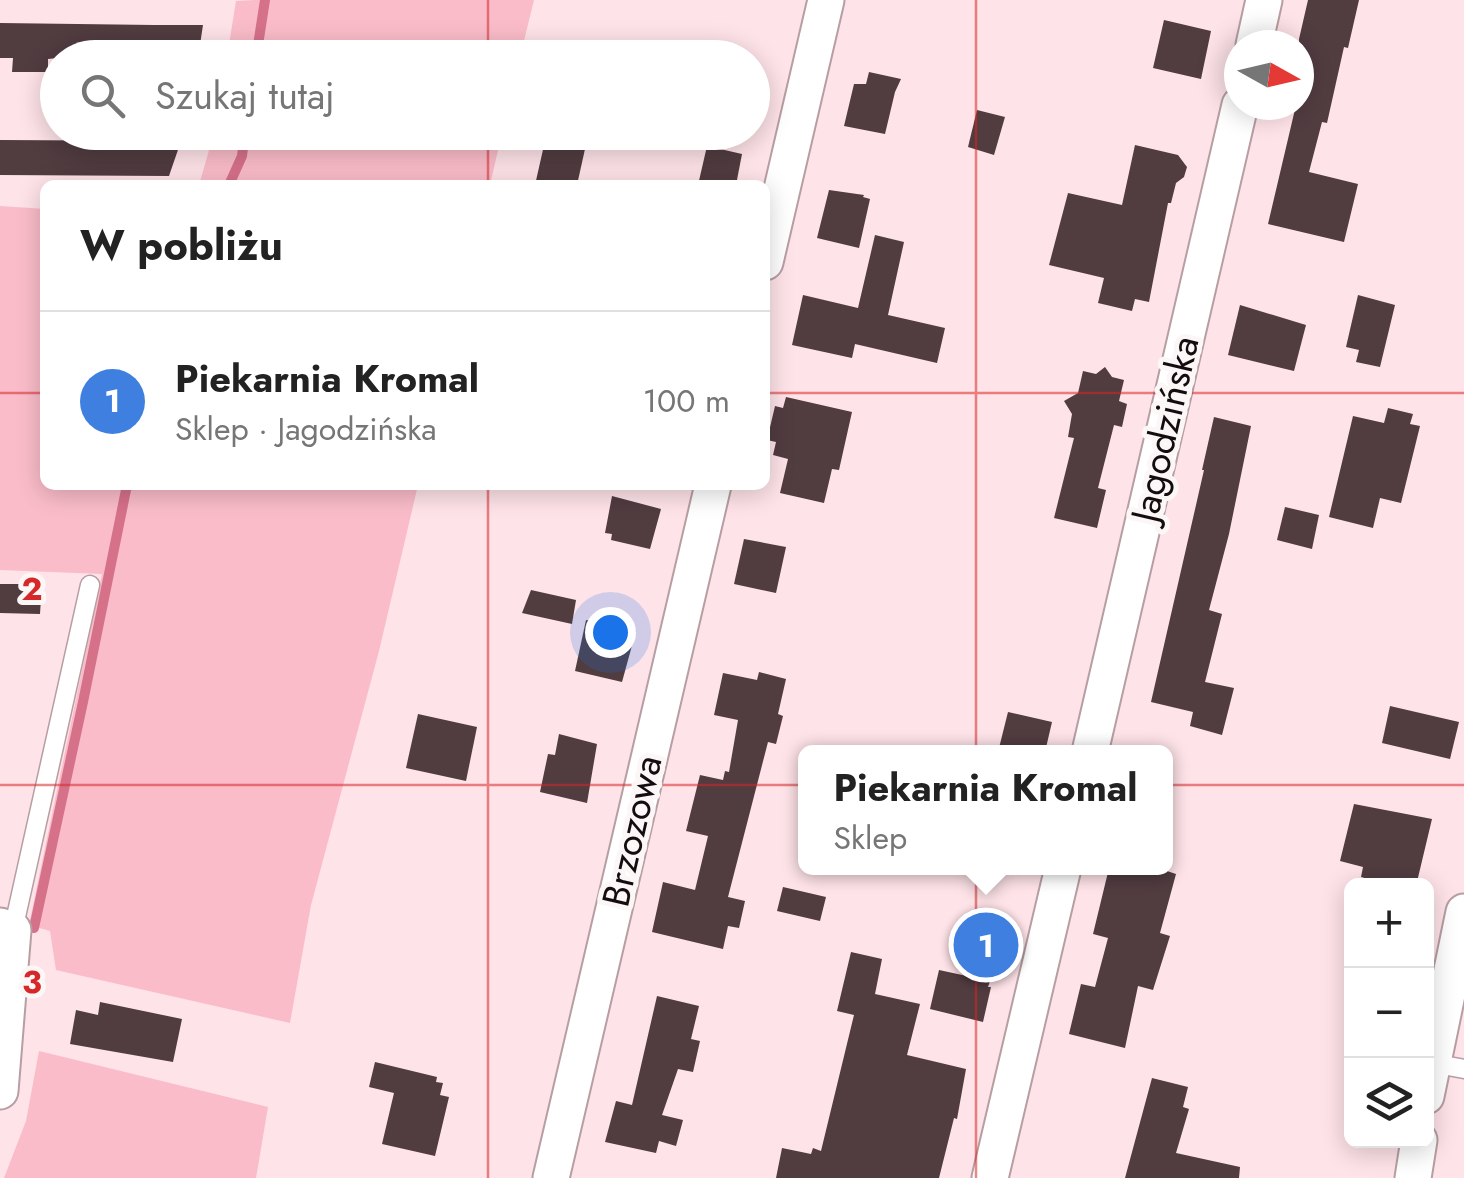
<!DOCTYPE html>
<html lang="pl">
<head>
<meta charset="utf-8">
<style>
	:root { --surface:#fff; --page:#f2f2f2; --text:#222; --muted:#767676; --line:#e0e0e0; --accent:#b45309 }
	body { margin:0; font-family:Jost,sans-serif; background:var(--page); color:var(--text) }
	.controls { position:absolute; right:30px; bottom:30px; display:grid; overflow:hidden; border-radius:15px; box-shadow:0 5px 25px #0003 }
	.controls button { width:90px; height:90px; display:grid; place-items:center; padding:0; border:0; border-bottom:2px solid var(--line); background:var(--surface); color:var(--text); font:50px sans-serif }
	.compass { position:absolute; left:1224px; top:30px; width:90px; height:90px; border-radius:50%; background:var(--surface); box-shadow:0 5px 25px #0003; rotate:98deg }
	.you { position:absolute; left:610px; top:632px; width:35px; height:35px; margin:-25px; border:8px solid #fff; border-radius:50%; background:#1a73e8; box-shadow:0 0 0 15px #1a73e833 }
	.badge { display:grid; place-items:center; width:65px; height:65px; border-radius:50%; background:var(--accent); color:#fff; font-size:32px; font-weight:700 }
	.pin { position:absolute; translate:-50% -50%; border:5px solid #fff; box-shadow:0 2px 10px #0006 }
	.popup { position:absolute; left:798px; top:745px; width:375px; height:130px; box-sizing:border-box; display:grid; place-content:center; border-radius:15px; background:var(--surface); filter:drop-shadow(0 2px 8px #0005); font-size:32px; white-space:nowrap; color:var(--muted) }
	.popup b { font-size:38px; color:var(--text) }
	.popup::after { content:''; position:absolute; left:50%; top:100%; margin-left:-20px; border:20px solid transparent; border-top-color:var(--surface) }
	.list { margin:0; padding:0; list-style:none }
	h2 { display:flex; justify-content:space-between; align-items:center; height:130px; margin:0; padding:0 40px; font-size:42px }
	h2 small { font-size:32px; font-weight:400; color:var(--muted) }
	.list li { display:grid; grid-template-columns:65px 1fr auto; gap:30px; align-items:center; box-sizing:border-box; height:180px; padding:0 40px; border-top:2px solid var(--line) }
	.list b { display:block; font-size:38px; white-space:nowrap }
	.list p { margin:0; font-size:32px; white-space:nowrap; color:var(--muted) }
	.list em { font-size:32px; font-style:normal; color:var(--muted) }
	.icon { flex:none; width:55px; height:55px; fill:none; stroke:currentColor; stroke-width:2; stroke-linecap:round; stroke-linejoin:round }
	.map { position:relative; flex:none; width:1464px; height:1178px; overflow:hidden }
	.search { position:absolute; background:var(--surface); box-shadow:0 5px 25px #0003; left:40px; top:40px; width:730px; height:110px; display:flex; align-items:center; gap:25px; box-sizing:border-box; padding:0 35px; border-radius:55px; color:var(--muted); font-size:38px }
	.panel { position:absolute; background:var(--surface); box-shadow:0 5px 25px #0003; left:40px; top:180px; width:730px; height:310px; border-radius:15px }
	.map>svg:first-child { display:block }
</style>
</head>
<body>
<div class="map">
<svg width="1464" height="1178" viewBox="0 0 1464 1178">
	<rect width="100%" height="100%" fill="#fee3e8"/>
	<g fill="#fabcc9">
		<path d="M255,0H534L520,57H227L236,1Z"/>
		<path d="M214,133V132L502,133L490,185H199Z"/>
		<path d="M0,206L45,209V485H418L379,651L311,905L290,1023L56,970L50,931L29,925L102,574L0,570Z"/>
		<path d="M39,1051L268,1107L256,1178H4L26,1121Z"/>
	</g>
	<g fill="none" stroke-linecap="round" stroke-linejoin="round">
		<g stroke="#d6718a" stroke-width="10">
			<path d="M256,58L265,0"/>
			<path d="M229,185L242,156L245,132"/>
			<path d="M34,928L83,702L127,485"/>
		</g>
	</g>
	<g fill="#513c40">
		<path d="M1308,0H1359L1348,48L1344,47L1327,123L1322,122L1309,172L1358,184L1344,242L1268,224L1296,105H1299V39Z"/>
		<path d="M1164,20L1211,31L1201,79L1153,68Z"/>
		<path d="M0,23L154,25H203L198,58H58L48,59V72H12L13,58H0Z"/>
		<path d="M869,72L901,79L895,92L885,134L844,126L854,84H866Z"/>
		<path d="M977,110L1005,117L994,155L968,147Z"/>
		<path d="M547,132L587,140L577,185H535Z"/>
		<path d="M0,140L181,141L169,176L0,175Z"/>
		<path d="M1135,145L1178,155L1187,167L1184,177L1176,183L1171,203H1168L1149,302L1135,299L1132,311L1098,303L1104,278L1049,265L1068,193L1122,205Z"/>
		<path d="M707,146L742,154L736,185H698Z"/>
		<path d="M829,190L864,195L863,197L870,199L859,248L817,238Z"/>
		<path d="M875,235L904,242L888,315L945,328L937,363L855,344L852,358L792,345L803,295L858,308Z"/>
		<path d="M1358,295L1395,305L1380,367L1356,362L1359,350L1346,347Z"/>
		<path d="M1240,305L1306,325L1294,371L1228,355Z"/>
		<path d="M1105,367L1112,377L1124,380L1119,401L1127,404L1122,427L1114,425L1098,488L1106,490L1097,528L1054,518L1074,438L1068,437L1072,414L1064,401L1078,393L1083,371L1096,374Z"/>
		<path d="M786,397L852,412L839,470L832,469L824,503L780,493L788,459L773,455L776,442L767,440L775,406L783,408Z"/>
		<path d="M1388,408L1413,414L1410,424L1420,426L1401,503L1380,498L1373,528L1329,517L1353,416L1384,423Z"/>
		<path d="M1214,417L1251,426L1229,534L1209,610L1222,614L1205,682L1234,688L1222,735L1190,726L1193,712L1151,702L1204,470H1202Z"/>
		<path d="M612,496L661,509L650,549L611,540L612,534L605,533Z"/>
		<path d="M1285,507L1319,515L1312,549L1277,540Z"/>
		<path d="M744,539L786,547L776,593L734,584Z"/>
		<path d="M0,584H42L40,614L0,613Z"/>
		<path d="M531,590L576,600L572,624L522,613Z"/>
		<path d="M586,620L636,631L622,682L575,671Z"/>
		<path d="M759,672L786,679L778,714L783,716L776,744L768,742L728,897L745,901L739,928L728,926L723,949L652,932L663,882L695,890L708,836L686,831L700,775L723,780L725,771L729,772L738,720L714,715L723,673L757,680Z"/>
		<path d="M1390,706L1459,722L1450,759L1382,743Z"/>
		<path d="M1008,712L1052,722L1045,752H998Z"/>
		<path d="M418,714L477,727L466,781L406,768Z"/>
		<path d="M559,734L597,744L587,803L540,792L548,754L555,755Z"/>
		<path d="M1354,804L1432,819L1416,886H1394L1361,877L1363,867L1340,861Z"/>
		<path d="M1109,868H1158L1176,874L1160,933L1170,936L1153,990L1138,986L1125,1048L1069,1034L1081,984L1095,987L1108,938L1093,934Z"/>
		<path d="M783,887L826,897L820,921L777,911Z"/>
		<path d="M851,952L882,959L875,994L920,1004L907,1055L966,1069L957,1119L954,1118L939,1178H776L782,1148L811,1154L813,1148L821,1151L854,1015L837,1011Z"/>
		<path d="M939,970L990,981L988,987H991L983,1022L930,1009Z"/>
		<path d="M657,996L699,1006L691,1039L700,1041L693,1072L678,1069L662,1115L683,1120L676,1146L659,1141L656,1153L605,1142L616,1101L632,1105Z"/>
		<path d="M100,1002L182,1019L173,1062L70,1044L76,1010L98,1015Z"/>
		<path d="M375,1062L437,1077L436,1082L443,1083L440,1095L449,1097L435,1156L382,1144L394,1093L369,1087Z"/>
		<path d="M1152,1078L1188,1087L1183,1107L1189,1109L1176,1153L1240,1167L1239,1178H1125Z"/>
	</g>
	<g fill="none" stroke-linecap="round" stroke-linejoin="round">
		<g stroke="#b79ea3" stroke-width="21">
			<g id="service">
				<path d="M13,930L90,585"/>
				<path d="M1432,1063L1464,1069"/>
			</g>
		</g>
		<g stroke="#b79ea3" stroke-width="39">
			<g id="minor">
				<path d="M1254,45L1264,0"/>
				<path d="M765,262L826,0"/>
				<path d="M1090,752L1240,105"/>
				<path d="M0,926L13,930L0,1091"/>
				<path d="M1426,1096L1464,912"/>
				<path d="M551,1178L713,485"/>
				<path d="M990,1178L1063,868"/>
				<path d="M1413,1178L1419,1140"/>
			</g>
		</g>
		<use href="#service" stroke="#fff" stroke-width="18"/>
		<use href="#minor" stroke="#fff" stroke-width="35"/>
	</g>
	<path fill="none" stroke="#d62828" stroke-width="2.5" stroke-opacity="0.55" d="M488,0V58M976,0V1178M488,132V185M0,393H45M765,393H1464M488,485V1178M0,785H1464"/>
	<g text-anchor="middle" stroke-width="10" stroke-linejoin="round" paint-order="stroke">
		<g font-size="38" fill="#140c0e" stroke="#fcf7f7">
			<text transform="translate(1165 429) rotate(-77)" y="13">Jagodzińska</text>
			<text transform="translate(632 831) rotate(-77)" y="13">Brzozowa</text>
		</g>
	</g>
	<g font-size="32" text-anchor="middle" font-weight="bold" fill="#d62828" stroke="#fcf7f7" stroke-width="10" stroke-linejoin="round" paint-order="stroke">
		<text x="32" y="600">2</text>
		<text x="32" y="993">3</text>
	</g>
</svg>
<div class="controls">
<button>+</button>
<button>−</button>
<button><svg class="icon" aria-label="layers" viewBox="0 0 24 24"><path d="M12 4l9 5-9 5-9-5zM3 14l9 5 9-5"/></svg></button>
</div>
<svg class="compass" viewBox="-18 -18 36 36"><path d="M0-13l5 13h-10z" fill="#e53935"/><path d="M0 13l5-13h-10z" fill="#767676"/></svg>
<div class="you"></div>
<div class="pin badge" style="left:986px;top:945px;background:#3f7fe0">1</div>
<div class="popup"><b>Piekarnia Kromal</b>Sklep</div>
<div class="search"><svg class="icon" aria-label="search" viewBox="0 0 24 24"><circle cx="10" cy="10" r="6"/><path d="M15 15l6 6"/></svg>Szukaj tutaj</div>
<section class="panel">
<h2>W pobliżu<small></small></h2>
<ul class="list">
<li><span class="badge" style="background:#3f7fe0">1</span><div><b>Piekarnia Kromal</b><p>Sklep · Jagodzińska</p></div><em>100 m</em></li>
</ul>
</section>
</div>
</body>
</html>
